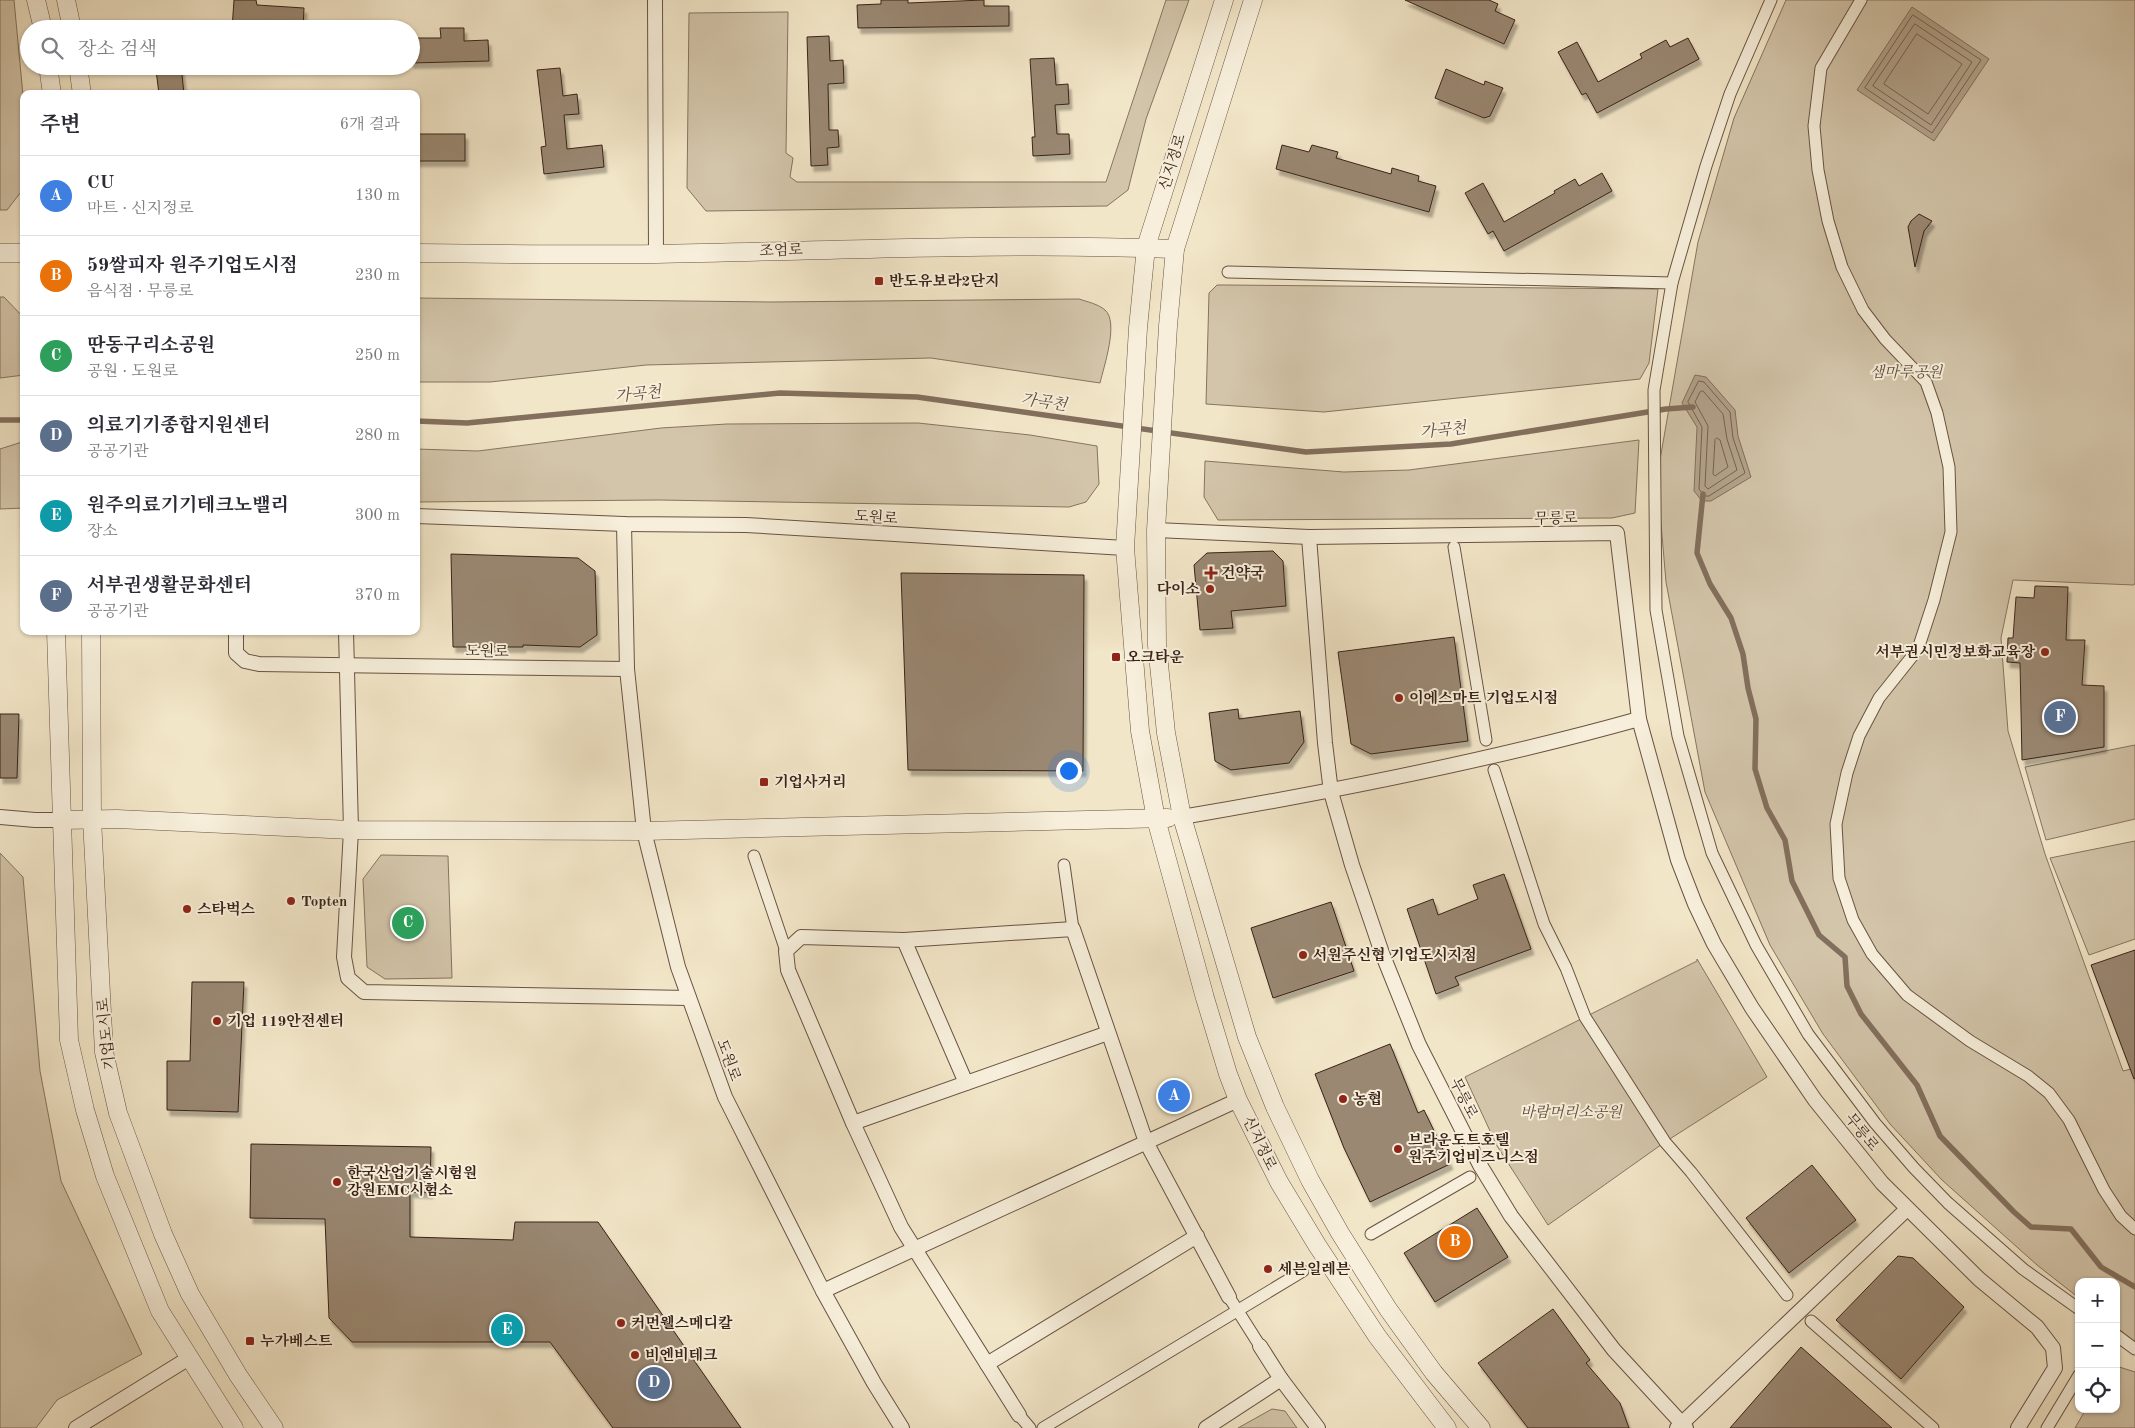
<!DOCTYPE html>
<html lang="ko">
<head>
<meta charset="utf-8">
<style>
	:root { --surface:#fff; --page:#f7f7f7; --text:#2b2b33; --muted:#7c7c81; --line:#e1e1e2; --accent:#111827 }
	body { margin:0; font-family:"Old Standard TT","Noto Serif KR",serif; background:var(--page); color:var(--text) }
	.controls { position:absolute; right:15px; bottom:15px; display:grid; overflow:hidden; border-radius:10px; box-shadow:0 1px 4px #0004 }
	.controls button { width:45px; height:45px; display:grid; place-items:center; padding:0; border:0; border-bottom:1px solid var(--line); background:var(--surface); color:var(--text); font:25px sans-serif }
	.you { position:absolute; left:1068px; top:770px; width:18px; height:18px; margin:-12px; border:4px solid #fff; border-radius:50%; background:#1a73e8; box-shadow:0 0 0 8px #1a73e833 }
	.badge { display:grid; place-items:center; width:32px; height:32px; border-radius:50%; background:var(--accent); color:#fff; font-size:16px; font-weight:700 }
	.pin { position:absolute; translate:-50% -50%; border:2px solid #fff; box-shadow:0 1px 5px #0006 }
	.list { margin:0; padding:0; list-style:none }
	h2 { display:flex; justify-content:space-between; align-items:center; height:65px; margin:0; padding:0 20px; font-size:21px }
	h2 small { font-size:16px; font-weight:400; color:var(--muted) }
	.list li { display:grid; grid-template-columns:32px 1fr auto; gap:15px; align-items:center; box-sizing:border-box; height:80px; padding:0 20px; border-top:1px solid var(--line) }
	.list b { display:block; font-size:19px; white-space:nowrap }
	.list p { margin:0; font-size:16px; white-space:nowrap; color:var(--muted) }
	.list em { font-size:16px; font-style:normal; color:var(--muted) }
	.icon { flex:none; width:28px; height:28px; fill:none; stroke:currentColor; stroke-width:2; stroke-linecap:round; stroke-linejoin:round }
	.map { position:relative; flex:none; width:2135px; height:1428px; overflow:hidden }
	.search { position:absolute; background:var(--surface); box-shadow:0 1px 4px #0004; left:20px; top:20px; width:400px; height:55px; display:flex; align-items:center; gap:12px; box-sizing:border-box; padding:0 18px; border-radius:28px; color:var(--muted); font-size:19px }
	.panel { position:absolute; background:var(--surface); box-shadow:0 1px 4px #0004; left:20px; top:90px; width:400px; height:545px; border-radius:10px }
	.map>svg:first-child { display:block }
</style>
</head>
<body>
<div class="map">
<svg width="2135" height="1428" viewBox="0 0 2135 1428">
	<defs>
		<filter id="shadow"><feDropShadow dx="3" dy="5.5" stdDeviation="1" flood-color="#0004"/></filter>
	</defs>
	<rect width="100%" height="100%" fill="#f2e6c8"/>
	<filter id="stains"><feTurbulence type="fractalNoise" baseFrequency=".004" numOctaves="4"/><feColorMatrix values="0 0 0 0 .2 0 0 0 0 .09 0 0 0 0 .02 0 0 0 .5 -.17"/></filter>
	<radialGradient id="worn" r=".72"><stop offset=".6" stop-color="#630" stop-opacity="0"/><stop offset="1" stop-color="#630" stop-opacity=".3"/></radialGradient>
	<g fill="#d3c5aa" stroke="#867460">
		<path d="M0,0H14L24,106V188L7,210H0Z"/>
		<path d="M1166,0H1189L1146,119L1128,190L1107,206L706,211L687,188L689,13L788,12L786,153L793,158L790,177L797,182H1106Z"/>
		<path d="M1786,0H2135V583L2134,585L2013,580L2001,638L2008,731L2045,854L2123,1071L2135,1068V1342L2116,1327V1282H2079V1298L2037,1265L1942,1180L1890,1124L1823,1034L1770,945L1705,792L1666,582L1657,477L1698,242L1734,118Z"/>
		<path d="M1217,285H1226L1658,289L1649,363L1640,379L1324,412L1206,404L1209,293Z"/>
		<path d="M0,297H4L24,318V375L0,378Z"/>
		<path d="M416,298L772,302L1079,299C1088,302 1098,304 1105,310C1119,322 1104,366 1100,383L931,358L646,365L490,382H416Z"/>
		<path d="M918,423L1030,435L1097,446L1099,484L1086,502L1069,507L659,500L416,502V449L478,451L661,428L727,424Z"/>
		<path d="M1639,440L1635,513L1612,518L1218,520L1204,497L1205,461L1344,472L1409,470Z"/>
		<path d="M22,442L24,457V508L0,509V449Z"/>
		<path d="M2135,745V819L2046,840L2025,767Z"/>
		<path d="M2135,841V939L2089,955L2050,858Z"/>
		<path d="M0,853L23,877L40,1071L61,1181L142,1354L57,1400L36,1428H0Z"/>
		<path d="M381,855L448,856L452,978L385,979L367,967L363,879Z"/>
		<path d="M1697,959L1767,1077L1665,1142L1548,1225L1497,1146L1465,1077L1697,961Z"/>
		<path d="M2116,1366L2135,1372V1428H2075L2086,1409H2116Z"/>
		<path d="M1272,1409L1285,1411L1297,1428H1238Z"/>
	</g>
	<g fill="#b3a38c" stroke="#836f5d">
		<path d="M1912,7L1989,59L1934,141L1857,90Z"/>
		<path d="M1695,375L1706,377L1735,410L1738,436L1751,477L1711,501H1702L1694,491L1697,427L1682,403Z"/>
	</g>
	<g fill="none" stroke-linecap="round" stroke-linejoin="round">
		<g stroke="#766252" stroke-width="1">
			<path d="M1913,15L1981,60L1932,133L1865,88Z"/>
			<path d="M1915,24L1972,62L1931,125L1873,86Z"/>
			<path d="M1917,34L1962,64L1928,114L1884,84Z"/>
			<path d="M1699,381L1704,382L1730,412L1733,438L1745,473L1709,496H1704L1699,489L1702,427L1688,402Z"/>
			<path d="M1703,391L1723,414L1727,439L1737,470L1708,489L1705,486L1708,426L1695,402L1700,392Z"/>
			<path d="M1717,438L1720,440L1728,467L1715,476L1713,474L1715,440Z"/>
		</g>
		<g stroke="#836f5d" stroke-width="5.5">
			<path d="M0,420H24"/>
			<path d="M416,421L467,423L780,393L917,397L1306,452L1451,444L1666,409L1693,407"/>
			<path d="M1703,494L1697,553L1710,584L1731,618L1743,654L1748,688L1756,719L1755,769L1767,808L1785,840L1792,881L1819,935L1845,957L1847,986L1861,1014L1917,1085L1940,1136L2014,1212L2031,1227L2071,1229L2101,1267L2135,1287"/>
		</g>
	</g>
	<g fill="#9a8873" stroke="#3a2217" filter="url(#shadow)">
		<path d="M234,0H256L257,5L304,8L303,29H232Z"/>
		<path d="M881,0H908V3L984,0V6H1009V26L858,28L857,5L881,4Z"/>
		<path d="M1405,0H1489L1498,4L1495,11L1515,20L1504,44Z"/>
		<path d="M440,28H464V41L488,40L489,61L411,63V38H441Z"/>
		<path d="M829,36L830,61L843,60L844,83L828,84L829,130H838L839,147L827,148L828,165L811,166L807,37Z"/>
		<path d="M1688,38L1699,59L1597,113L1586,93L1582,95L1558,52L1577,42L1598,82L1642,58L1640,54L1666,40L1670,47Z"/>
		<path d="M1054,58L1056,85L1068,84L1069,104L1055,105L1057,134H1069L1070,154L1033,156L1032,137H1035L1030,59Z"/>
		<path d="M181,66L184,94H159L156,70Z"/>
		<path d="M560,68L563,96L577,94L579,114L564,115L567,149L602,145L604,167L544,174L541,147L546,146L537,70Z"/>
		<path d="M1446,69L1484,85L1485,81L1503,88L1490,116L1484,118L1435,98Z"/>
		<rect x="416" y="134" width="49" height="27"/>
		<path d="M1282,145L1309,152L1312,145L1338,152L1336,158L1391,174L1392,168L1419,176L1418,181L1436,186L1429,212L1276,169Z"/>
		<path d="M1602,173L1612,191L1504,251L1493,231L1488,234L1465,193L1483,183L1504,222L1555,193L1554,191L1575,179L1579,186Z"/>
		<path d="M1919,214L1932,221L1924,231L1915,267L1908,227L1911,221Z"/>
		<path d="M1273,551L1283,561L1286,606L1231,611L1233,628L1200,630L1194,565L1207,553Z"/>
		<path d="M451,554L578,558L595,571L597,635L580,647L523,645V647H453Z"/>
		<path d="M901,573L1084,575L1083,771L908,770Z"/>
		<path d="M2035,586L2068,587L2066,640H2085L2082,685L2104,686V747L2022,760L2020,663L2007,662L2008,638H2013L2016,597L2034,598Z"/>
		<path d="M1454,637L1468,741L1371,754L1351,744L1338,652Z"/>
		<path d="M1238,709L1239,719L1300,711L1304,742L1289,763L1231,770L1215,761L1209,713Z"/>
		<path d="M0,714H19L17,778H0Z"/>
		<path d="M1504,874L1531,949L1455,977L1459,985L1436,994L1407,909L1433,899L1438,915L1478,899L1473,885Z"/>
		<path d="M1331,902L1354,971L1273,998L1251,928Z"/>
		<path d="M2135,950V1078L2134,1079L2091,965Z"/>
		<path d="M192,982H244L238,1112L167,1110V1061H190Z"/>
		<path d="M1390,1044L1418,1113L1424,1110L1450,1164L1370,1202L1344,1148L1315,1074Z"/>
		<path d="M251,1144L431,1147L430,1193L410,1192V1237L513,1240L515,1222H598L741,1428H613L550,1342H352L329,1318L325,1219L250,1218Z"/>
		<path d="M1812,1165L1856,1220L1789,1273L1746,1218Z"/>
		<path d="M1477,1208L1508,1257L1435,1302L1404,1253Z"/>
		<path d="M1898,1256L1913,1258L1964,1307L1901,1379L1836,1320Z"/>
		<path d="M1553,1309L1590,1360L1586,1363L1620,1403L1629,1428H1528L1478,1363Z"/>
		<path d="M1801,1347L1892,1428H1730Z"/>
	</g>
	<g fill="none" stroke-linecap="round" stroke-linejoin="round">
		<g stroke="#685343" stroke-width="13">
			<g id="pedestrian">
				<path d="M1771,0L1730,94L1706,166L1672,283L1654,390L1656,610L1678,736L1712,853L1756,945L1808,1034L1875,1123L1914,1168L1948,1203L2023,1269L2079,1309"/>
				<path d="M1861,0L1821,68L1814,126L1818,170L1828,221L1842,267L1863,310L1885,339L1926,382L1937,413L1949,467L1951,532L1934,600L1918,649L1879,698L1859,736L1847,773L1836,824L1839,878L1853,920L1872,954L1907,995L1970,1041L2028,1076L2049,1093L2069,1120L2104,1190L2121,1216L2135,1229"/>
				<path d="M1228,272L1672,283"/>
				<path d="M1454,547L1486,740"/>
				<path d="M1494,770L1544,924L1566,968L1585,1017L1665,1142L1691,1172L1787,1295"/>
				<path d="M754,856L786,951"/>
				<path d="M1064,865L1073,929"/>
				<path d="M1371,1234L1470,1177"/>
				<path d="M1229,1297L1260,1346"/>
				<path d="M1811,1321L1933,1428"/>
				<path d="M2116,1335L2135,1349"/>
				<path d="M1019,1415L1030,1428"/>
				<path d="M1043,1428L1303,1271"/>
				<path d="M2047,1428L2079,1375"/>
			</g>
		</g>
		<g stroke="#685343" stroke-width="16">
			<g id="minor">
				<path d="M655,0L656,254"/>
				<path d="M416,516L624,524L746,525L1125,548"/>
				<path d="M624,524L627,669L644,831L678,967L725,1097L823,1291L874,1383L902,1428"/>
				<path d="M1156,530L1309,537L1617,533L1639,719L1678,860L1695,904L1714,944L1752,1008L1815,1100L1882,1183L1979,1279L2037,1327L2053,1348L2055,1368L2018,1428"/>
				<path d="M1309,537L1325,743L1331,792L1352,865L1382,953L1419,1045L1480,1165L1511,1216L1614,1350L1686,1428"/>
				<path d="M236,631V653L245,661L259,664L627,669"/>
				<path d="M346,631L351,830L344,957L348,978L364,992L689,998"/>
				<path d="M0,817L35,820H61"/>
				<path d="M1182,817C1336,791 1489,761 1639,719"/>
				<path d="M904,940L966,1083"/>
				<path d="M853,1123L1108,1033"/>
				<path d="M823,1291L1238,1100"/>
				<path d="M1260,1346L1281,1379L1318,1428"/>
				<path d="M987,1364L1197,1236"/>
				<path d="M1019,1415L901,1227L853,1123L788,970L786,951L801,937L904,940L1073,929L1146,1142L1229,1297"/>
				<path d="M76,1428L189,1358"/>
				<path d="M1206,1428L1281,1379"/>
				<path d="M1677,1428L1907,1209"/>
			</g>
		</g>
		<g stroke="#685343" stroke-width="19">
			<g id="tertiary">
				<path d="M36,0L43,29"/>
				<path d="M66,0L72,29"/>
				<path d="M1224,0L1146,247L1138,328L1125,548L1140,731L1156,819L1205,998L1228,1074L1238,1100L1279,1182L1317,1245L1377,1336L1447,1428"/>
				<path d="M1253,0L1175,249L1168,326L1156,530L1157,645L1166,733L1182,817L1247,1037L1275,1107L1310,1180L1340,1233L1388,1309L1434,1373L1481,1428"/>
				<path d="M48,66L52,94"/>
				<path d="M78,66L82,94"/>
				<path d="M0,253H24"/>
				<path d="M416,253C496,254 576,255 656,254C829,251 1002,242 1175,249"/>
				<path d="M56,631L69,1040L85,1110L105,1176L160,1311L234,1428"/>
				<path d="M91,631L92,819L104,1052L118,1113L163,1234L190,1294L238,1375L274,1428"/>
				<path d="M61,820L117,819L351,830L644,831L1168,818"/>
			</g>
		</g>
		<use href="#pedestrian" stroke="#f7efdb" stroke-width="11"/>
		<use href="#minor" stroke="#f7efdb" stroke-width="14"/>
		<use href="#tertiary" stroke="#f7efdb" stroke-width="18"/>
	</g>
	<g fill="#8f2418" stroke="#f7efdb" stroke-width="2">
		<rect x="874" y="276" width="10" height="10" rx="2.5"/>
		<path d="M1208.5 565.5h5v5h5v5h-5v5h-5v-5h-5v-5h5z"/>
		<circle cx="1210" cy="589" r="5"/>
		<circle cx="2045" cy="652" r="5"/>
		<rect x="1111" y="652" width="10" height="10" rx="2.5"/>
		<circle cx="1399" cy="698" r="5"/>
		<rect x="759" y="777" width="10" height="10" rx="2.5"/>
		<circle cx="291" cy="901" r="5"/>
		<circle cx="187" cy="909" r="5"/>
		<circle cx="1303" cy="955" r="5"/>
		<circle cx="217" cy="1021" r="5"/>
		<circle cx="1343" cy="1099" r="5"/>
		<circle cx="1398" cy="1149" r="5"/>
		<circle cx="337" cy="1182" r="5"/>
		<circle cx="1268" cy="1269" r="5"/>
		<circle cx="621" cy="1323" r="5"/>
		<rect x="245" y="1336" width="10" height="10" rx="2.5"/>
		<circle cx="635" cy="1355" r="5"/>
	</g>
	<g text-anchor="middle" stroke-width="4" stroke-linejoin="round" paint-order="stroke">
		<g font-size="15" fill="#3a2217" stroke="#f7efdb">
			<text transform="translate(1172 162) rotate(-73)" y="5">신지정로</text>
			<text transform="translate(781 250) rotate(-2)" y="5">조엄로</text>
			<text transform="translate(876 517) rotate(4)" y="5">도원로</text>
			<text transform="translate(1556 518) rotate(-1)" y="5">무릉로</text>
			<text transform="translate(487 651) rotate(1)" y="5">도원로</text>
			<text transform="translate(106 1034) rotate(-96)" y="5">기업도시로</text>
			<text transform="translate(729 1060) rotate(70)" y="5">도원로</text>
			<text transform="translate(1464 1098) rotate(63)" y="5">무릉로</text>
			<text transform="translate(1862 1132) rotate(51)" y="5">무릉로</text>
			<text transform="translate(1260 1143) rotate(64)" y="5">신지정로</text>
		</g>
		<g font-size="15" font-weight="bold" fill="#3a2217" stroke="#f7efdb" text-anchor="start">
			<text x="889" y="286">반도유보라2단지</text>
			<text x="1221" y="578">건약국</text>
			<text x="1200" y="594" text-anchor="end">다이소</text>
			<text x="2035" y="657" text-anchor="end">서부권시민정보화교육장</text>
			<text x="1126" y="662">오크타운</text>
			<text x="1409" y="703">이에스마트 기업도시점</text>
			<text x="774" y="787">기업사거리</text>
			<text x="301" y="906">Topten</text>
			<text x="197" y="914">스타벅스</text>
			<text x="1313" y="960">서원주신협 기업도시지점</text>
			<text x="227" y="1026">기업 119안전센터</text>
			<text x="1353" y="1104">농협</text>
			<text x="1408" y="1145">브라운도트호텔<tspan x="1408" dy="17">원주기업비즈니스점</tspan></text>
			<text x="347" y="1178">한국산업기술시험원<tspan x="347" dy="17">강원EMC시험소</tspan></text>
			<text x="1278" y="1274">세븐일레븐</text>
			<text x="631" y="1328">커먼웰스메디칼</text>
			<text x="260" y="1346">누가베스트</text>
			<text x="645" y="1360">비엔비테크</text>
		</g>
		<g font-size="15" font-style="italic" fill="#604b3c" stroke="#f7efdb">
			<text x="1906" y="377">샘마루공원</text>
			<text x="1571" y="1117">바람머리소공원</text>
		</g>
		<g font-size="16" font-style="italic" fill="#644f40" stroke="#f7efdb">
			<text transform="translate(638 393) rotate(-6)" y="6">가곡천</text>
			<text transform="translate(1044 401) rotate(8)" y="6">가곡천</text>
			<text transform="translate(1443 429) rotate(-6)" y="6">가곡천</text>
		</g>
	</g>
	<rect width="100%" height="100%" filter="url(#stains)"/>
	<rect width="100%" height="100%" fill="url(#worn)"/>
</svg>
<div class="controls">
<button>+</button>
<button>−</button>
<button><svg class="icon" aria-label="locate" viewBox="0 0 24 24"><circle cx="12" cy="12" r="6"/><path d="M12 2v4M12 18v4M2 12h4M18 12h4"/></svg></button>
</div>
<div class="you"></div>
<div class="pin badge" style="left:1174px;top:1096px;background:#3f7fe0">A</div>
<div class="pin badge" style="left:1455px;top:1242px;background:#e8710a">B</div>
<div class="pin badge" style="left:408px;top:923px;background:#2e9e5b">C</div>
<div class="pin badge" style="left:654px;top:1383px;background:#5c6f8a">D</div>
<div class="pin badge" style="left:507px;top:1330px;background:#0f9aa8">E</div>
<div class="pin badge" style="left:2060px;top:717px;background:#5c6f8a">F</div>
<div class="search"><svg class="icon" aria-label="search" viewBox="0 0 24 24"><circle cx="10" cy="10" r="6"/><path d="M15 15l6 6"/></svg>장소 검색</div>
<section class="panel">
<h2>주변<small>6개 결과</small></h2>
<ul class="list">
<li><span class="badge" style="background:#3f7fe0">A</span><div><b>CU</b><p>마트 · 신지정로</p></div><em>130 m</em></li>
<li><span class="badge" style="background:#e8710a">B</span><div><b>59쌀피자 원주기업도시점</b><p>음식점 · 무릉로</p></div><em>230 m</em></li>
<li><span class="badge" style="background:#2e9e5b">C</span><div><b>딴동구리소공원</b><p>공원 · 도원로</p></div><em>250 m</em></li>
<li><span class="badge" style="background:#5c6f8a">D</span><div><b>의료기기종합지원센터</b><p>공공기관</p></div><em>280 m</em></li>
<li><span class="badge" style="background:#0f9aa8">E</span><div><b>원주의료기기테크노밸리</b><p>장소</p></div><em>300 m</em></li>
<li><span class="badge" style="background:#5c6f8a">F</span><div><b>서부권생활문화센터</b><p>공공기관</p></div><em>370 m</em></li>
</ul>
</section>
</div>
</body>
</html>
